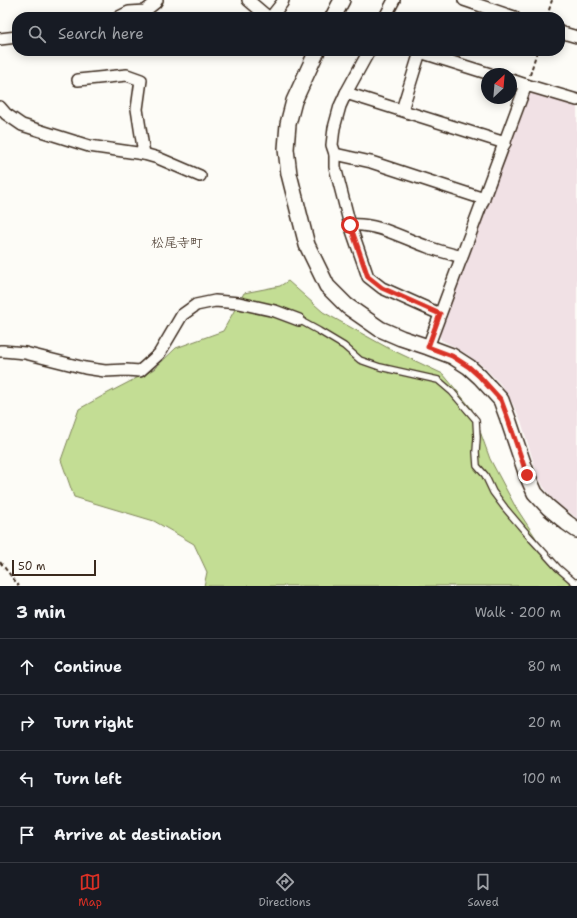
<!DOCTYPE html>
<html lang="en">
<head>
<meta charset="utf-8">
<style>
	:root { --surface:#171b24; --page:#20242c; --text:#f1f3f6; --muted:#9ea1a6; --line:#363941; --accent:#d93025 }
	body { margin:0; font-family:"Shantell Sans","Klee One",sans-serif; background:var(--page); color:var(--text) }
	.compass { position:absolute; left:481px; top:68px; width:36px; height:36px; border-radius:50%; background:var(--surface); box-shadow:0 2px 10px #0003; rotate:26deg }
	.scale { position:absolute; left:12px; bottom:10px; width:84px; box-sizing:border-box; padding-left:4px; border:2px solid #3b2a1e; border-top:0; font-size:11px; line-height:14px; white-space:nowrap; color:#3b2a1e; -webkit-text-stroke:3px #fdfcf7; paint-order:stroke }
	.stop { position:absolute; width:12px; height:12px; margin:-9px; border:3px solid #d93025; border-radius:50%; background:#fff }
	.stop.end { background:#d93025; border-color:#fff; box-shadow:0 1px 4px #0008 }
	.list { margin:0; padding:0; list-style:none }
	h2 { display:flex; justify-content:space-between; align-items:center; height:52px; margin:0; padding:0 16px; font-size:17px }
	h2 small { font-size:13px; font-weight:400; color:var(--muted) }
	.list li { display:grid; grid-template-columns:26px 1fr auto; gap:12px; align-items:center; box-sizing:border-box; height:56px; padding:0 16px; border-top:1px solid var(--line) }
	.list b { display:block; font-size:15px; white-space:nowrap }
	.list em { font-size:13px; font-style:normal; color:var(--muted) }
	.icon { flex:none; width:22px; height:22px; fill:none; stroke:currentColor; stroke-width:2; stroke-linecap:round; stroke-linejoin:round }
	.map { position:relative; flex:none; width:577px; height:586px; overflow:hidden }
	.search { position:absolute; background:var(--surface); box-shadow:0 2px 10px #0003; left:12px; right:12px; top:12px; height:44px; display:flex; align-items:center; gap:10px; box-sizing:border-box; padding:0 14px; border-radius:16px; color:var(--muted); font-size:15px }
	.sheet { height:276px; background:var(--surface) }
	nav { display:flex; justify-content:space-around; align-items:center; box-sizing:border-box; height:56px; border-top:1px solid var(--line); background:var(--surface); font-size:11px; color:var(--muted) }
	nav a { display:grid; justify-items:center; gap:2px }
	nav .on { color:var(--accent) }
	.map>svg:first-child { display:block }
</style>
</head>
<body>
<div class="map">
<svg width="577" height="586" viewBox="0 0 577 586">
	<rect width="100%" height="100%" fill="#fdfcf7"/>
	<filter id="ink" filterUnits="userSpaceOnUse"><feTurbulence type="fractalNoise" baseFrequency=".025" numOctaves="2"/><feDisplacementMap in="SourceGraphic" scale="8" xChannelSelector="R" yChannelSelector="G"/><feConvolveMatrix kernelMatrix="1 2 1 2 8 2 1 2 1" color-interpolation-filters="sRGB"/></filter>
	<g filter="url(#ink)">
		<path fill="#f1e1e5" d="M535,92L577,105V518L561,506L552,498L543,486L537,474L521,421L512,402L501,385L484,367L468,355L453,346L441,340L439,333L528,96Z"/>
		<path fill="#c3dd94" stroke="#7f8459" d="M288,281L323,312L388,348L443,374L472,409L490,459L515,506L549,558L577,583V586H204L207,572L194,544L154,521L74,497L61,460L79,409L108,393L154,369L176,348L223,331L244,293L280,286Z"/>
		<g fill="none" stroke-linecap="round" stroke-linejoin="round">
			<g stroke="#3b2a1e" stroke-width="8">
				<path id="lane" d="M299,320L319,331L344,346L360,360L380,367L438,380L452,392L476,420L477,438L476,452L477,466L485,475L493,492L505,508L528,535L558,568L574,582H577"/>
			</g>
			<g stroke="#3b2a1e" stroke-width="14">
				<g id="street">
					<path d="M248,0L268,17"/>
					<path d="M464,0L514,17"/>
					<path d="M119,17L129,12L145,11L155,3L157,0"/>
					<path d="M271,17L282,3L283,0"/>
					<path d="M385,17L394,0"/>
					<path d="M560,32L577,37"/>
					<path d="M0,39L17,37"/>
					<path d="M369,51L346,93L340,106L334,128L332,145L335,154V167L350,225L368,277L382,288L440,314"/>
					<path d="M78,80L127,75L141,80L137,109L144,154"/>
					<path d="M511,80L526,85"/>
					<path d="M346,93L505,143"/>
					<path d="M0,107L6,114L22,125L89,146L144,154L158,158L200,176"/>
					<path d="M402,110L420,52L490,74"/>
					<path d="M335,154L371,162L484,199"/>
					<path d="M350,225C376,222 405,239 428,247C439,251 451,254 462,257"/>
					<path d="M428,347L526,85L577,100"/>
					<path d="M0,351H3L25,353L85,368L105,371L126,370L140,371L159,354L182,315L196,305L215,301L239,303L275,311L299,320"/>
				</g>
			</g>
			<g stroke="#3b2a1e" stroke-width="18">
				<g id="secondary">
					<path d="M333,17L342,0"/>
					<path d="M317,51L294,101L288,124L286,149L289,174L307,245L327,286L347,306L380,329L401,338L428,347L452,356L469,367L480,377L501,400L508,419L527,475L535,493L548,507L567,523L577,530"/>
				</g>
			</g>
			<g stroke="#3b2a1e" stroke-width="2" stroke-dasharray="4 3" stroke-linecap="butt">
				<path d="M547,17L552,0"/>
				<path d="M530,75L537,51"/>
				<path d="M0,562L19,586"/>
			</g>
			<use href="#lane" stroke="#fdfcf7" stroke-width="5.5"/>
			<use href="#street" stroke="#fdfcf7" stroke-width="11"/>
			<use href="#secondary" stroke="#fdfcf7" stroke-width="15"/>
		</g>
	</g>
	<g fill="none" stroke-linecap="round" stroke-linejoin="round" filter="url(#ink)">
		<path stroke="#d93025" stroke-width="5" d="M350,225L368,277L382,288L440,314L428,347L452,356L469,367L480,377L501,400L508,419L527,475"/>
	</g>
	<g text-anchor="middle" stroke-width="4" stroke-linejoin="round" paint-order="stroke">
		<g font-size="13" fill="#3b2a1e" stroke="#fdfcf7">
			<text x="177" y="247">松尾寺町</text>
		</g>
	</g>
</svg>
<svg class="compass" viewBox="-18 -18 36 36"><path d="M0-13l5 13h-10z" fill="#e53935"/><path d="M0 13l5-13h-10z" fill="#9ea1a6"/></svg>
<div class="scale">50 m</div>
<div class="stop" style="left:350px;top:225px"></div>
<div class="stop end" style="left:527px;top:475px"></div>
<div class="search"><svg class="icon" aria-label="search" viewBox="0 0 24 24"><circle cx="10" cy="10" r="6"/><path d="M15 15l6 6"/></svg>Search here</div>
</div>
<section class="sheet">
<h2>3 min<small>Walk · 200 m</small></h2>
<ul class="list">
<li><svg class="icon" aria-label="ahead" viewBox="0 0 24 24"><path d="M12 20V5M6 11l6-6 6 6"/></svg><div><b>Continue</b></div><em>80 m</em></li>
<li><svg class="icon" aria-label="right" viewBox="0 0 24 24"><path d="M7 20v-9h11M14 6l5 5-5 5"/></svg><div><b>Turn right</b></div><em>20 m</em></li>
<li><svg class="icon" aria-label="left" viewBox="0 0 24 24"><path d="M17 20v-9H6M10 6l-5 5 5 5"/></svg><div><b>Turn left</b></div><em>100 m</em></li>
<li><svg class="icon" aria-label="arrive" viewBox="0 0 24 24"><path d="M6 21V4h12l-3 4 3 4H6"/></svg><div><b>Arrive at destination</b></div></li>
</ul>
</section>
<nav>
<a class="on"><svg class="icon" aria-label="map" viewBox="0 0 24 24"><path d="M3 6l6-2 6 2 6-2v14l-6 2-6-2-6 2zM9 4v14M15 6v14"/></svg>Map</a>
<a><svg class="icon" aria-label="directions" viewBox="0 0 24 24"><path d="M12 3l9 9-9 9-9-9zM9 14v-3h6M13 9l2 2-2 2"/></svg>Directions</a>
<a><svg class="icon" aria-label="saved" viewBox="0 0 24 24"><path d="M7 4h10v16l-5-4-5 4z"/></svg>Saved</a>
</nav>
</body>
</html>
